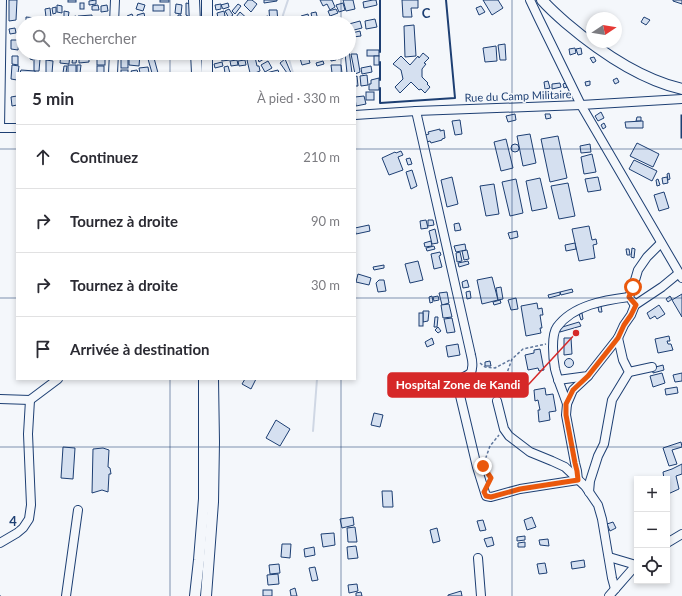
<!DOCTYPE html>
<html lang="fr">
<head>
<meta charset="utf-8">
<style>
	:root { --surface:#fff; --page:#f7f7f7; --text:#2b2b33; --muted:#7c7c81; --line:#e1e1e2 }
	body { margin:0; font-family:Lato,sans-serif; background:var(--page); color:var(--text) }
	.controls { position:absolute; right:12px; bottom:12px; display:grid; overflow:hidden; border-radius:0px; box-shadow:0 2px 6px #0003 }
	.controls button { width:36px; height:36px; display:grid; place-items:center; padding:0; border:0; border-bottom:1px solid var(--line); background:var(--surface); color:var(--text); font:20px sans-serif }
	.compass { position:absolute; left:586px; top:12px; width:36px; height:36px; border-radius:50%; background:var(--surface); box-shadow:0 2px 6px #0003; rotate:78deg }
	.stop { position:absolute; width:12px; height:12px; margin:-9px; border:3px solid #ea580c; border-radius:50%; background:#fff }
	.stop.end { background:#ea580c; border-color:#fff; box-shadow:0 1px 4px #0008 }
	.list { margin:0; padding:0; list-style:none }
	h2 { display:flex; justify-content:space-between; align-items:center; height:52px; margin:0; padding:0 16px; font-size:17px }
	h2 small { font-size:13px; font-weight:400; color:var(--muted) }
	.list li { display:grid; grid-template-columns:26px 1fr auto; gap:12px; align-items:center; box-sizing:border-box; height:64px; padding:0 16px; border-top:1px solid var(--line) }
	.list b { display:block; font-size:15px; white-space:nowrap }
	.list em { font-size:13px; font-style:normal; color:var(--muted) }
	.icon { flex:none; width:22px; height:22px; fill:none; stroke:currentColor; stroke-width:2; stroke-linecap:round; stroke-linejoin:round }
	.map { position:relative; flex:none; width:682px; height:596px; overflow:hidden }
	.search { position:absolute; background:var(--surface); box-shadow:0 2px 6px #0003; left:16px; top:16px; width:340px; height:44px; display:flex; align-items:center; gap:10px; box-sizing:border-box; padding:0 14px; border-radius:22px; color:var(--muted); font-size:15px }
	.panel { position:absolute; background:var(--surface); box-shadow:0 2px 6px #0003; left:16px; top:72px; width:340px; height:308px; border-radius:0px }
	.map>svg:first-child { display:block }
</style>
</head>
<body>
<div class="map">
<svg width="682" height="596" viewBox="0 0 682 596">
	<rect width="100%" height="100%" fill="#f4f7fb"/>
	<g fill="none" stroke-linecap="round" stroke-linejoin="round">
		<g stroke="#cfd7e4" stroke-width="2">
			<path d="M282,23L283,15L288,0"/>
			<path d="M287,53L293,73"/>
			<path d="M313,431L317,379"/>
		</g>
	</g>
	<g fill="#d5e0f0" stroke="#1d3f73">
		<path d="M9,0H17L16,20L9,21Z"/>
		<rect x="68" y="0" width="8" height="2"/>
		<path d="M96,0V4L89,5V1Z"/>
		<rect x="160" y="0" width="9" height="2"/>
		<path d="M248,0H252L257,4L251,12L244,5Z"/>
		<path d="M264,0H277V1L264,3Z"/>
		<path d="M320,0H332L335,7L330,10L327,4L323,6Z"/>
		<path d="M343,0H353L355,9L346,11Z"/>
		<path d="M373,0H376L377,5L364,8L363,2Z"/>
		<path d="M402,0H418V8H411L412,17H403Z"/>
		<path d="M483,0H498L503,8L492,15Z"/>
		<path d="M673,0H682V4L673,1Z"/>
		<rect x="80" y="3" width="4" height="6"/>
		<path d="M138,3L145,5L143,11L136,9Z"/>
		<path d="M186,3L191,4L190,17L186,15Z"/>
		<path d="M228,3L229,7L223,9L221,5Z"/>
		<path d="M343,3L345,10L339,12L336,5Z"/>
		<path d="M176,4L182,5L181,14L175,13Z"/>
		<path d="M221,4V9L216,10L215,5Z"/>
		<path d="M238,4L241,6L235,14L232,11Z"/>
		<path d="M57,5L62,6V13L57,12Z"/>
		<path d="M98,5L99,10H92V6Z"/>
		<path d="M107,5L108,11L101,12V6Z"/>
		<rect x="153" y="5" width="11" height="6"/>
		<path d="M481,6L485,12L479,15L476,8Z"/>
		<path d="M56,7V13L53,14L52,8Z"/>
		<path d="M50,8L51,17H46L45,9Z"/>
		<path d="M229,9L233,15L229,18L225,11Z"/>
		<path d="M336,9L338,13L330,16L328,11Z"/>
		<path d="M269,10H277L278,23H270Z"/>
		<path d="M64,11L69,12L68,19H64Z"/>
		<path d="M224,11L225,16L218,18L217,13Z"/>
		<path d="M240,12L250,21L248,23H245L244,21L242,23H241L236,17Z"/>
		<path d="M316,12L318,20L313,22L311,13Z"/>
		<path d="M144,13L145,18L138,19L137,15Z"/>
		<path d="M132,14L136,23H131L127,16Z"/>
		<path d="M308,14L310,23H303L301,16Z"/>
		<path d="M92,15V20L79,21L78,16Z"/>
		<path d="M178,15H181V23H176L178,21Z"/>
		<path d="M76,16L77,23H73L72,17Z"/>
		<path d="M186,16L190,17L192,23H186Z"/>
		<path d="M268,16L269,21L260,23L259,18Z"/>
		<path d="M26,17L36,18L35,23H26Z"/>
		<path d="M163,17L169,18V23H163Z"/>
		<path d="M644,17L650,20L646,25L641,22Z"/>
		<path d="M154,18L162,23H153L151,22Z"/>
		<path d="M236,19L237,23H227L226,22Z"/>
		<path d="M375,19L377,27L366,29L365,21Z"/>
		<path d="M66,20V23H59V22Z"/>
		<path d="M96,21H105L104,23H96Z"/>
		<path d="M360,21L362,28L350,31L349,24Z"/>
		<path d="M414,25L416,56L405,57L404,26Z"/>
		<path d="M15,28L16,33L10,34L9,29Z"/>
		<path d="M360,31L361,36L353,37L352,33Z"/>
		<path d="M349,36H350L353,47L349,48Z"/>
		<path d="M11,40H19L18,50L11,49Z"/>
		<rect x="21" y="40" width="2" height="9"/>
		<path d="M505,44L506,60H500L498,45Z"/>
		<path d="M496,46L497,61L485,62L483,48Z"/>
		<path d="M575,48L576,53L570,55L569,49Z"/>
		<path d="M581,48L582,54L578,55L576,49Z"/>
		<path d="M349,50L352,73H347L345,53H349Z"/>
		<rect x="367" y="50" width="12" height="6"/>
		<path d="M31,53H34L33,60L30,59Z"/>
		<path d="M61,53H70L69,64L60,63Z"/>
		<path d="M79,53H89V62L79,63Z"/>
		<rect x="97" y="53" width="8" height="12"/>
		<path d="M172,53H180L181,58L172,59Z"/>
		<path d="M182,53H190L191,58L183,59Z"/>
		<path d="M231,53H235L236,58H232Z"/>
		<path d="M237,53H243L244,58L238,59Z"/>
		<path d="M245,53H254L255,55L247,58Z"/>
		<path d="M263,53H264L267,57L259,62L257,56Z"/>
		<path d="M276,53H282L285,57L280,60Z"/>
		<path d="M305,53H307L310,63L302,65L299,55Z"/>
		<path d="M317,53H329V54L319,58Z"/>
		<path d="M330,53H335L336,60L331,61Z"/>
		<path d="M338,53H343V58L338,59Z"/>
		<path d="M423,53L429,58L424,63L426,64L422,69V77L428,83L427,84L430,87L425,93L421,89L419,90L411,82L400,93L395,87L403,79L401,70L393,64L401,56L410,65L418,56L419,58Z"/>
		<path d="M129,54H140L139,66L129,65Z"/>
		<path d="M351,54H357L360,72L355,74Z"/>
		<rect x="121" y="55" width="7" height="13"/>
		<path d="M221,55H229L230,60L222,61Z"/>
		<path d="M12,56H18V65L12,64Z"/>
		<path d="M73,56H77L76,63H72Z"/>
		<rect x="374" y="56" width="5" height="9"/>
		<path d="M255,57L257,66H259L260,71L255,73H250L247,60Z"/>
		<path d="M594,57L596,61L593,63L590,58Z"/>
		<path d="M154,58L158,73H152L148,59Z"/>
		<path d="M34,59H40L39,71H34Z"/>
		<path d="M285,59L291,73H287L280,63Z"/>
		<path d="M46,60L53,61L52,73H46Z"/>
		<path d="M237,60L238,65L231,66L230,61Z"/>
		<path d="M245,60L246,65L239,66L238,61Z"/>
		<path d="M268,61L272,68L265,72L261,65Z"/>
		<path d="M323,61L324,64L317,66L316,63Z"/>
		<path d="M222,62L223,66L215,68L214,64Z"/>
		<path d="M12,65L19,66L18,73H17V80L11,79Z"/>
		<rect x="68" y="65" width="8" height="8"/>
		<path d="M77,65H81L80,73H77Z"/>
		<path d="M331,65H341L342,73H332Z"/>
		<path d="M64,66H67L66,73H63Z"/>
		<rect x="97" y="66" width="7" height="7"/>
		<path d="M228,66L230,73H225L224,67Z"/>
		<path d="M371,66L372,72L362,74L361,68Z"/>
		<path d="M148,67L149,73H140L139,68Z"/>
		<path d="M21,70L35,71V73H20Z"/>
		<rect x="121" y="70" width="7" height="3"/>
		<path d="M137,70L138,73H132L131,71Z"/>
		<path d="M278,70L279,73H266Z"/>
		<path d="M367,75L368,85L361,86L360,76Z"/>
		<path d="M357,76L358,86H355V77Z"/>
		<path d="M379,78V90H369V84H371V80Z"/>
		<path d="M617,78L619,82L615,84L613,80Z"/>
		<path d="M548,81L550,88L545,89L544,82Z"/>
		<path d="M590,81V85L586,86L585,82Z"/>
		<path d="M560,83L561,87L552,89V84Z"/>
		<path d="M566,83L567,87L564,88L563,84Z"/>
		<rect x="366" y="92" width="8" height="8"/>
		<path d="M17,96V105L12,106L11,97Z"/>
		<path d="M364,96L366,104L356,106L355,97Z"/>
		<path d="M601,112L604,118L598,121L595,116Z"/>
		<path d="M515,114L516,120L508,122L506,116Z"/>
		<path d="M545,114H550L551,118L546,119Z"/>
		<rect x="681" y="115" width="1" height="23"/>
		<path d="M637,117H641V121H636Z"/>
		<path d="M460,120L462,134L455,135L452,121Z"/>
		<path d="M643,121V128H626L625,122Z"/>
		<path d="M604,123L606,127L603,129L601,125Z"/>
		<path d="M440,129V131L444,130L445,138L442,139V140L431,143L430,141L427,142L425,135L429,134L428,132Z"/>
		<path d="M530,134L536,163L523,166L517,136Z"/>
		<path d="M558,136L567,178L550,182L541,139Z"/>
		<path d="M506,139L513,168L501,171L494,142Z"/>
		<path d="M637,143L659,154L653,167L630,156Z"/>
		<path d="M590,144L591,152L581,153L580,146Z"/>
		<circle cx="515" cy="148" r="4"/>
		<path d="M401,151L403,155L398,157L403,170L389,175L382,158L395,152L396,153Z"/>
		<path d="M592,154L596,172L584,174L581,157Z"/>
		<path d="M410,158L412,164L408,165L406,159Z"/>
		<path d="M634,160L657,171L652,181L629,169Z"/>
		<path d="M412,170L417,186L411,189L406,172Z"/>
		<path d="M669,173L670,179L668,180L667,174Z"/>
		<path d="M452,177L458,204L447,207L441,180Z"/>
		<path d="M598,177L601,190L588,192L585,179Z"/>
		<path d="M667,177L668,183L663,184L662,178Z"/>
		<path d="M540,178L547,208L532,211L526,181Z"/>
		<path d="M516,179L523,213L510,216L502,182Z"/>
		<path d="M658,179L660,185L657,186L656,180Z"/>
		<path d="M568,183L575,216L559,219L551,186Z"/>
		<path d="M494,184L499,214L486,216L480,186Z"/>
		<path d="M664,192L669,208L659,211L654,195Z"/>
		<path d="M426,220L428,228L421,229L420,221Z"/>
		<path d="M428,220H433L434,225L428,226Z"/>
		<path d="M459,223L461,230L455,231L454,224Z"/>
		<path d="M369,225L370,231L356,234L355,228Z"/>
		<path d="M589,226L592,240L596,239L597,244L593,245L595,258L579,261L572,229Z"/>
		<path d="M435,229L438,243L432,244L429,231Z"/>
		<path d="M517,231L518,237L510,239L508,233Z"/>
		<path d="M431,241L432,246L425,247L424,243Z"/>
		<path d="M575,243L576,249L566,251L565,245Z"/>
		<path d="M465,244L466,250L456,252L454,246Z"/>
		<path d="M434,246L435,249L427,251L426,248Z"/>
		<path d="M632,248L635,249L634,258L631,257Z"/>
		<path d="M626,249H629L630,255H627Z"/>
		<path d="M467,250L469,259L464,260L462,251Z"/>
		<path d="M440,252L441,255L439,256L442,267L434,269L431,254Z"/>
		<path d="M460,252L462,261L457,262L456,253Z"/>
		<path d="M418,261L423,280L410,283L405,264Z"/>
		<path d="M468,261L469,264L459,267L458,263Z"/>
		<path d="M384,265V268L374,270L373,267Z"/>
		<path d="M358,274L371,278L369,285L356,282Z"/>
		<path d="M492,277L498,300L482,304L477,280Z"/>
		<path d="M379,280H384L386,291L378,292L376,283Z"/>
		<path d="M467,280L469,287L463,288L462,282Z"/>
		<path d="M501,287L503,299L498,300L496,288Z"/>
		<path d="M572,289L573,292L561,295L560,292Z"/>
		<path d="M470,291L471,298L467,299L466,292Z"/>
		<path d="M447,292L449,303L442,305L439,293Z"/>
		<path d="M560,292V295L549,298L548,295Z"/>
		<path d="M682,294V317L672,300Z"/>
		<path d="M432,296L433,302L430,303L429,297Z"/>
		<path d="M438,296L439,300L434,301L433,297Z"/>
		<path d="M670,296L672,299L668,302L666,299Z"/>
		<path d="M516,298L518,309L511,310L508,300Z"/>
		<path d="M500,300L501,303L494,305L493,302Z"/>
		<path d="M537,303L538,309L542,308L543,315H540L542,328H540L541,333L526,336L521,306Z"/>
		<path d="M449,304L452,317L443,318L441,305Z"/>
		<path d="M659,305L665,314L657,319L655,316L650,319L647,313Z"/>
		<path d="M601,306L602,312H599L598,307Z"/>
		<path d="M423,311H429L428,321L423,322Z"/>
		<rect x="419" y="313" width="4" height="13"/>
		<path d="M582,313L583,319L581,320L579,314Z"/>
		<path d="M435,317H438L437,327H434Z"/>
		<path d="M452,318L455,332L447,333L444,319Z"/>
		<path d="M579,322L581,326L560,332L559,328Z"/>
		<path d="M438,327L441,331L438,333L435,330Z"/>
		<path d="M669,336L670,341H667L668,344H671L673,350L658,353L655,339Z"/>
		<path d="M432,338L434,344L427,347L425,342Z"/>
		<path d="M564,338H571L572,354L564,355Z"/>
		<path d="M458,344L460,355L448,357L446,346Z"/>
		<path d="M540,349L544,370L539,371L538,368L528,370L525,355L534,353V350Z"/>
		<circle cx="569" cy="363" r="4.5"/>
		<path d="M490,361L491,366H485V362Z"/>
		<path d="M663,365L664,370L653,373L652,368Z"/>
		<path d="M662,373L665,383L653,387L650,376Z"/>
		<path d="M682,373V381L675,382L673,375Z"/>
		<path d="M245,379H256L251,389L242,384Z"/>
		<path d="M677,387L678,393L666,395L665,389Z"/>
		<path d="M545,388L546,395L553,394L556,411L549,412L550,420L539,422L538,410H540L538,400L535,401L534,390Z"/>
		<path d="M374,413L383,415L380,427L371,425Z"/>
		<path d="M276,420L290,429L280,446L266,438Z"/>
		<path d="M681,442L682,447L672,450L677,464L669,466L663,448Z"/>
		<path d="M63,447L75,448L73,479L61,478Z"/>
		<path d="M103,448L109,450L108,467L110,468L111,474H109L108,492L102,490L92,493L93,449Z"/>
		<path d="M682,464V474L676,476L679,489L668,494L667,488V479H664L663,472L672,469Z"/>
		<path d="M382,491H392L393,507H383Z"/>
		<path d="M353,517L354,525L342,528L340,519Z"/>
		<path d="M532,517L536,527L527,530L524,520Z"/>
		<path d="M483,520L486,530L480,531L477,521Z"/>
		<path d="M613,522L616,528L610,531L607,524Z"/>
		<path d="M355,527L357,542H348L347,528Z"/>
		<path d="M437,528L440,541L433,543L430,530Z"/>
		<path d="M334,533L335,545L323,547L321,534Z"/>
		<path d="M525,536V540L517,541V537Z"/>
		<path d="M492,537L494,545L487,547L484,539Z"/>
		<path d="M548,539L549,546L540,545L539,540Z"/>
		<path d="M525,542V547H518V543Z"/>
		<path d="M282,544H291L290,558L281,557Z"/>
		<path d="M356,546L358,558L348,559L347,547Z"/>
		<path d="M314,547L315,555L305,557L304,549Z"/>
		<path d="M584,560L585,567L572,569L571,562Z"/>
		<path d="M545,563L547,573L539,574L537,564Z"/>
		<path d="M279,564L280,573L270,574L269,565Z"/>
		<path d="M315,567L318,580L312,581L309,568Z"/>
		<path d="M278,574L279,584L268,585L267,575Z"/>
		<path d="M357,584L358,591L349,593L348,585Z"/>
		<path d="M295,588L297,596H291L290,590Z"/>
		<rect x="263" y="590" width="9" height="6"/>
		<path d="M461,591L462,596H448V595Z"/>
		<path d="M361,592L362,596H356V593Z"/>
	</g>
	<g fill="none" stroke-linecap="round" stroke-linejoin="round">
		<g stroke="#1d3f73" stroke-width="10">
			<g id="minor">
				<path d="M530,0L539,19L581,105L682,278"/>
				<path d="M114,23L115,0"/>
				<path d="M113,73L114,53"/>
				<path d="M416,111L471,355C472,359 473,364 472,368C472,377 461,375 457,383L477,467L486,496L491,497L520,489L578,480L577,471L575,463L566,415L567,404L573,390L588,376"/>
				<path d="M355,115L416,111L581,105L682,99"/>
				<path d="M0,128L2,0"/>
				<path d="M0,128H17"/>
				<path d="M629,297L633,287L638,270L647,257L661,243"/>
				<path d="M632,301L635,305L662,287L679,273"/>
				<path d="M629,372L652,367"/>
				<path d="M558,380L588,376L618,338L624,325L631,315L635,305"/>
				<path d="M0,399L30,400L58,379"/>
				<path d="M497,401L504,429L509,436L530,452L552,461L565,467L585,486L598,505L602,519L612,578L615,589"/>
				<path d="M567,404C563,392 558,381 555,369C553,358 551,335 557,327C573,305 605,300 629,297"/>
				<path d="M589,492L590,481L598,456L604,444L612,400L629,372L623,360L618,338"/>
				<path d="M0,543L17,533L23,528L29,519L31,505L28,434L30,400"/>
				<path d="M667,543L682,534"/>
				<path d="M609,557L636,565"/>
				<path d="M478,558L481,596"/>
				<path d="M66,596L78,510"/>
				<path d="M609,596L637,564"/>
			</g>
		</g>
		<g stroke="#1d3f73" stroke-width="12">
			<g id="major">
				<path d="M194,0L195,23"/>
				<path d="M542,0C549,8 558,16 566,23C599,51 639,79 682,89"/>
				<path d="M207,23V0"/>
				<path d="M196,53L197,73"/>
				<path d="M207,53V73"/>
				<path d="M195,596L199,560L204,499V379"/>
				<path d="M206,596L213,502L214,442L213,379"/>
			</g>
		</g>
		<g stroke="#5e769c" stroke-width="1.5" stroke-dasharray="3 2" stroke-linecap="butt">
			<path d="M480,363L485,367L495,368L510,360"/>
			<path d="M501,395L503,384L512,359L523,349L546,344"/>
			<path d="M484,463L490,446L499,435"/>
			<path d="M487,471L491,478L489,482"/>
			<path d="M0,595V596"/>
		</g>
		<use href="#minor" stroke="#f4f7fb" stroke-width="8"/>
		<use href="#major" stroke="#f4f7fb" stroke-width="10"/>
		<g stroke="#1d3f73" stroke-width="2">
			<path d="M380,52V0"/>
			<path d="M380,80V62"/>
			<path d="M380,88V103L455,98L446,0"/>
		</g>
	</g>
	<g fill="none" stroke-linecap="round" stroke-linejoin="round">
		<path stroke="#ea580c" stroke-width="5" d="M483,466L491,478L484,492L486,496L491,497L520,489L578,480L577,471L575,463L566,415V404L573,390L588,376L618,338L624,325L631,315L636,305L629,297L633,287"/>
	</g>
	<path fill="none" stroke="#1d3f73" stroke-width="1" stroke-opacity="0.55" d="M170,0V23M341,0V23M512,0V596M170,53V73M341,53V73M0,149H17M355,149H682M0,298H17M355,298H682M170,379V596M341,379V596M0,447H682"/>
	<g text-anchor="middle" stroke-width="3" stroke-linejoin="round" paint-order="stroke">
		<g font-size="11" fill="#1d3f73" stroke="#f4f7fb">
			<text transform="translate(518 96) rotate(-2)" y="4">Rue du Camp Militaire</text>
		</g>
	</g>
	<g font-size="13" text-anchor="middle" font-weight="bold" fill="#1d3f73" stroke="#f4f7fb" stroke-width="3" stroke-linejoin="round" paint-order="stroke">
		<text x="426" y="18">C</text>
		<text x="13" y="526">4</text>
	</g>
	<path fill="none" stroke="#d62828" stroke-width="1.5" d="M576 333L528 385"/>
	<circle fill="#d62828" stroke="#f4f7fb" stroke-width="1.5" cx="576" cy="333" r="4"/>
	<rect fill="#d62828" stroke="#d62828" stroke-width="1.5" x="388" y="373" width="140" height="24" rx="4"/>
	<g font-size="12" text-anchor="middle" font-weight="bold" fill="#fff">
		<text x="458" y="389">Hospital Zone de Kandi</text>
	</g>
</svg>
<div class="controls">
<button>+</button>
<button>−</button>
<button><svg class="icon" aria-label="locate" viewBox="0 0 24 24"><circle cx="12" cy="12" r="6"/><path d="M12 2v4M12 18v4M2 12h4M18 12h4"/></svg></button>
</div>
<svg class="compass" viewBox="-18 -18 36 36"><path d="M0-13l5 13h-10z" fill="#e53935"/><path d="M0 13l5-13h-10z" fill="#7c7c81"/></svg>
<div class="stop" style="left:633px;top:287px"></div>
<div class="stop end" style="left:483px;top:466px"></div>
<div class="search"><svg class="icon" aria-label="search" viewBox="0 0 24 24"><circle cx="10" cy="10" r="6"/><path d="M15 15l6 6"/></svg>Rechercher</div>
<section class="panel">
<h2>5 min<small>À pied · 330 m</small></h2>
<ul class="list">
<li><svg class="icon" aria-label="ahead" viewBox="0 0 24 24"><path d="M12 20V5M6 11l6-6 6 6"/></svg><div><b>Continuez</b></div><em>210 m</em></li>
<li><svg class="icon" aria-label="right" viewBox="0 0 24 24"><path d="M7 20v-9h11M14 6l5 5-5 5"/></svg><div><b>Tournez à droite</b></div><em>90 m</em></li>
<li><svg class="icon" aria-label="right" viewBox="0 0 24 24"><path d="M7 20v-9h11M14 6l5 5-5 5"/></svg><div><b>Tournez à droite</b></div><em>30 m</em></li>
<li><svg class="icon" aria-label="arrive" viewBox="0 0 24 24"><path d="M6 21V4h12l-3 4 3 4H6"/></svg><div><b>Arrivée à destination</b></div></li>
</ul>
</section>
</div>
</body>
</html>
